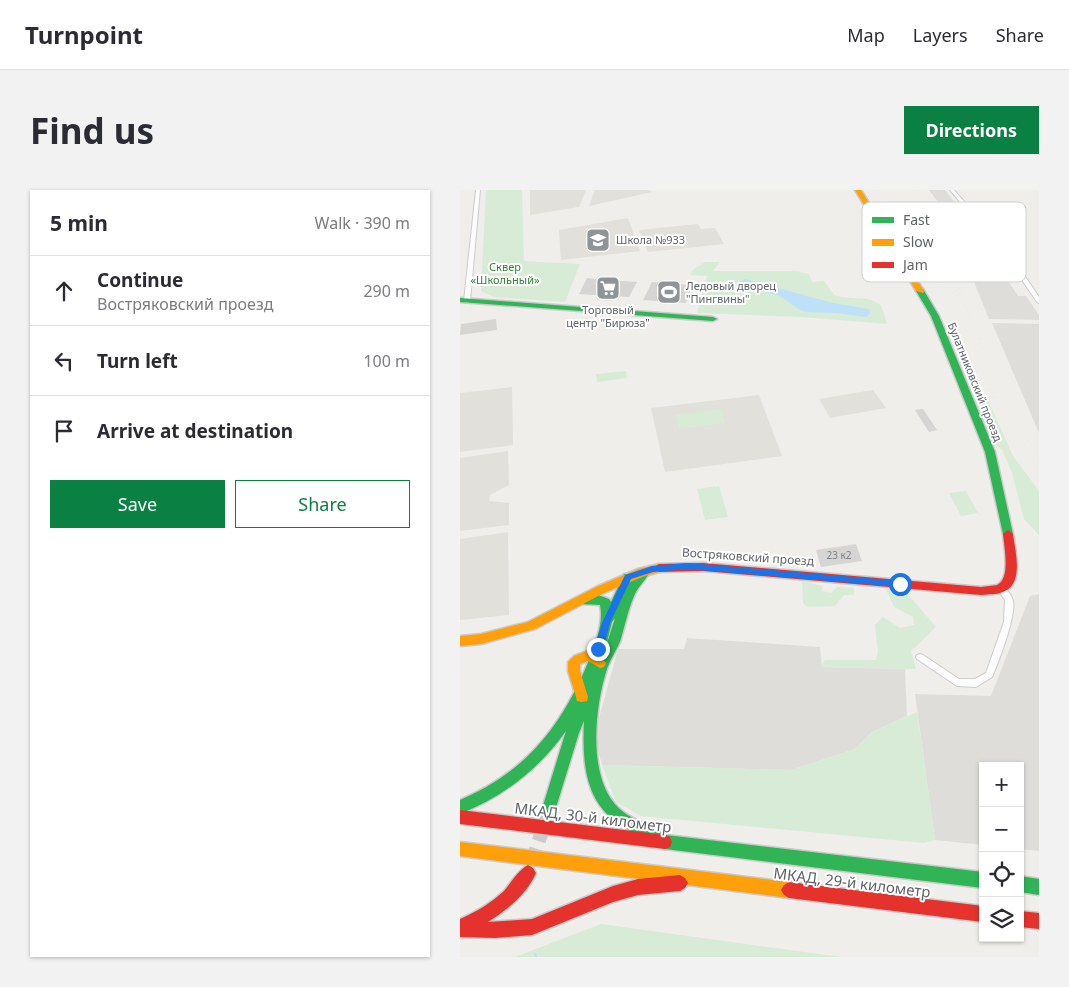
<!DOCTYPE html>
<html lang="en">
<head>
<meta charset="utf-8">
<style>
	:root { --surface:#fff; --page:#f2f2f3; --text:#2b2b33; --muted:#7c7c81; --line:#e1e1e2; --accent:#0b8043 }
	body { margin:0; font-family:"Noto Sans",sans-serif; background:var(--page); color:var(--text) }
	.controls { position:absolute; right:15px; bottom:15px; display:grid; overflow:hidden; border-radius:0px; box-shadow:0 1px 4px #0004 }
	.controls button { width:45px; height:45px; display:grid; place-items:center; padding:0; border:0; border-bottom:1px solid var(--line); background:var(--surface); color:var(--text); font:25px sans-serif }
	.stop { position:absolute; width:15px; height:15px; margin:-11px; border:4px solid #1a73e8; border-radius:50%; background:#fff }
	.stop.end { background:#1a73e8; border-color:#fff; box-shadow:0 1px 5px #0008 }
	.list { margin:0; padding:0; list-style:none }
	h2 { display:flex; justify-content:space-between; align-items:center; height:65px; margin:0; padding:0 20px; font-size:21px }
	h2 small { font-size:16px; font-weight:400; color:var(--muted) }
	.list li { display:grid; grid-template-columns:32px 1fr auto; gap:15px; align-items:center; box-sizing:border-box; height:70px; padding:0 20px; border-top:1px solid var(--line) }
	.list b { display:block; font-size:19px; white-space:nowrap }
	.list p { margin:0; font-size:16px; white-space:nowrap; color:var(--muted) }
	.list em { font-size:16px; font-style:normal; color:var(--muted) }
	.actions { display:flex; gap:10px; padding:15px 20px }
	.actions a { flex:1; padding:11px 0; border:1px solid var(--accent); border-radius:0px; text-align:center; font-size:18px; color:var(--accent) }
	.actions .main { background:var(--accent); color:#fff }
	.icon { flex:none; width:28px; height:28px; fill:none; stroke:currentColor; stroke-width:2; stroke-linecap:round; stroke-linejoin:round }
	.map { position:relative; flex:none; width:579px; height:767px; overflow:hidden; border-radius:0px }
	header { display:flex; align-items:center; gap:30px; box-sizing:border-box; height:70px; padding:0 25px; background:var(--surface); border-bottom:1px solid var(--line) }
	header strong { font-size:24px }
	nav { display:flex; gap:28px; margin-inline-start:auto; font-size:18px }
	.intro { display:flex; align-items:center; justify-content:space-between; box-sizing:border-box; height:120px; padding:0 30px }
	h1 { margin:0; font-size:35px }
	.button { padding:12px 22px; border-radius:0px; background:var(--accent); color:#fff; font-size:18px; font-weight:700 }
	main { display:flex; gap:30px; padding:0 30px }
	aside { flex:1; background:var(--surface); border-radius:0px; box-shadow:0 1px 4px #0004 }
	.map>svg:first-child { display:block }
</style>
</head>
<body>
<header>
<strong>Turnpoint</strong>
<nav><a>Map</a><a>Layers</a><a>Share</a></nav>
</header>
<div class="intro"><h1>Find us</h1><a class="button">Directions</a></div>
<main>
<aside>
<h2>5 min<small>Walk · 390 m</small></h2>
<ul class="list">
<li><svg class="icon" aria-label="ahead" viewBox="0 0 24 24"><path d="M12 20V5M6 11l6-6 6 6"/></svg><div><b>Continue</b><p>Востряковский проезд</p></div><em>290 m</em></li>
<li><svg class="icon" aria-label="left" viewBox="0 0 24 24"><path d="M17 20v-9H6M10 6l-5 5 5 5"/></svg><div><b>Turn left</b></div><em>100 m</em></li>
<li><svg class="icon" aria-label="arrive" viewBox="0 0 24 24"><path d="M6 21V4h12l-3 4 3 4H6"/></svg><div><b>Arrive at destination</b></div></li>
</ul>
<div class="actions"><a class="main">Save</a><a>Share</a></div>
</aside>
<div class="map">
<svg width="579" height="767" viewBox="0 0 579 767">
	<rect width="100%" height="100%" fill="#efeeea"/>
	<g fill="#dfddda">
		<path d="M469,0H485L497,15H493L494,18L522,52L507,51Z"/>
		<path d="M534,69L558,106H566L579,125V130L529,129L507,74H511L510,70Z"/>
		<path d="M532,133L579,134V243Z"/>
		<path d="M579,404V661L560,659V576H523V655L475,650L455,504L531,506L570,406Z"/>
		<path d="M227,448L360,457L362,477L445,479L447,526L412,542L395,559L331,580L142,575L137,557L139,528L158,459H224Z"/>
	</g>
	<g fill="#e2e0da">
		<path d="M70,0H126L119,17L70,25Z"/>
		<path d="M135,0H189L192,2L129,16Z"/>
		<path d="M168,28L180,61L101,70L99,40Z"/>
		<path d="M238,34L241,39L255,38L264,54L188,62L179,40Z"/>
		<path d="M52,197L53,255L0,262V203Z"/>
		<path d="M413,200L426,218L370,228L359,209Z"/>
		<path d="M299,205L322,266L205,282L191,218Z"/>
		<path d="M48,261L49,295L30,305L29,311L49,313V335L0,341V268Z"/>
		<path d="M48,342L49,425L0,430V349Z"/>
	</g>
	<g fill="#d8ebd6">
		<path d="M26,0H62L64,71L120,74L105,112L34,107L21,101Z"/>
		<path d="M419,12C437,21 438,41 450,54C453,57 457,59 459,62L451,58L443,62L411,16Z"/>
		<path d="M245,72H260L253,81H334L349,84L352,92L364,91L374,105C394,111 404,104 421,115L427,134L343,127L237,123L247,86L230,85L234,79Z"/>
		<path d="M166,181L167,188L137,192L136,184Z"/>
		<path d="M514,209L528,210L553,266L579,301V345L564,329L552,283L542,259L533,255Z"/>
		<path d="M261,219L265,233L219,239L216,225Z"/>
		<path d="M259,296L268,327L245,330L237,299Z"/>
		<path d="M506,301L518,323L501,326L489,303Z"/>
		<path d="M342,391L362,396V401L371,403L377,397L394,398V405H384L375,416L347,417L343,413Z"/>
		<path d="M426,399L445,401L476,437L451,461L456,479L361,477L365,470H416L418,461L415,435L423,427L440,438L454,435L453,427L434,417Z"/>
		<path d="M457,522L475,650L464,653L181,626L156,612L142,575L331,580L395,559L412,542Z"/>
		<path d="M141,734L381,767H0H55Z"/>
	</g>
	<path fill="#bfe0f9" d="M285,89L373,113L409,119L410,124L406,127L376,123L346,122L338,119L320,106L281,96L279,92Z"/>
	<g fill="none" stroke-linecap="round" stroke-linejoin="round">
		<path stroke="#bfe0f9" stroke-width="2.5" d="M75,764L76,767"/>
	</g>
	<g fill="#d6d5d3">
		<path d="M127,88L145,90L177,92L169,107L119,104Z"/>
		<path d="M192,92L233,95L226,113L183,110Z"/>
		<path d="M36,129L37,140L0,145L1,134Z"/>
		<path d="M463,219L477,240L469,242L455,220Z"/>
		<path d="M396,354L402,371L361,377L356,360Z"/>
	</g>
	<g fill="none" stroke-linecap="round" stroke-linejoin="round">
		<path stroke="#cbcbca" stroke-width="14" stroke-dasharray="14 8" stroke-linecap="butt" d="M72,672L89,619"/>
		<g stroke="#cbcccc" stroke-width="2">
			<g id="street">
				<path d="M16,0H20L10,111L7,113L4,111Z"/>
				<path d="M490,0H494L549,63L579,107V113L577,112L545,65Z"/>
				<path d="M541,395C545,397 552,405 553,411C556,427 539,471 532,487L516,497L497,496L457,469L456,467L457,465L460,464L463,465L499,489H515L526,483L544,432L545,410L537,398L538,396Z"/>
			</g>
		</g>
		<g stroke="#cacacb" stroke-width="3">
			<g id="fast">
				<path d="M457,99H463L479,126L535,262L553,344L552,347L548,348L543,344L525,262L471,126L456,101Z"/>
				<path d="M0,108L253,127L257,129L253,131L0,112Z"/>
				<path d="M182,381L188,385C184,392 178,397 175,404C168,419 165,436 160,452C156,461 150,470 147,479C135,516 128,581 154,613C167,629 186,633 204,640L206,645L523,682V698L205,659L200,657L198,652C132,632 121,595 124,531L119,543L94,624L89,626L84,624L82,619L106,541C78,580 44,606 0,624V610C66,582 102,536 129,470C135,453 144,434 140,415L120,414L118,411L120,408L138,405L149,409L151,412L164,384H172L174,387L178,382ZM155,428L146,456L152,432Z"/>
				<path d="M560,686L579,689V705L560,702Z"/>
			</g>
		</g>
		<g stroke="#cacacb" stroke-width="3">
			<g id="slow">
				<path d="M395,0H401L464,101L463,103L456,101Z"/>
				<path d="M199,374L205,378L203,381L185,386L144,403L75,439L21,454L0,456V446L21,444L68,432L136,397L178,379Z"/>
				<path d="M127,461L137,464L146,473L144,477L140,478L128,471L120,474V481L128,507L127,511L122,512L117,511L116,507L108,481V472L114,466Z"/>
				<path d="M0,652L329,692L334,695L337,700L334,705L329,708L0,666Z"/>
			</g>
		</g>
		<g stroke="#cacacb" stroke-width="3">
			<g id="jam">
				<path d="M548,340L553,344C555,360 564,392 545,401C538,405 529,404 521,405L243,381L199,382L193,378L199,374L243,373L521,397C526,396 533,396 537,395C551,389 544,356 543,344Z"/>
				<path d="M0,620L205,645L210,647L212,652L210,657L205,659L0,634Z"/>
				<path d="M68,675L73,678L76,683C67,704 47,720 28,732L72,729L153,696L178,689L220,685L225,688L228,693L225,698L220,701L178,705L153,712L72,745L35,748L0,747V729C16,722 31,713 44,701C51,693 58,680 68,675Z"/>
				<path d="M329,692L523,716V732L329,708L324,705L321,700L324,695Z"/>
				<path d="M560,721L579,723V739L560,737Z"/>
			</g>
		</g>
		<use href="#street" fill="#fdfcfc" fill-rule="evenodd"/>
		<use href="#fast" fill="#30b455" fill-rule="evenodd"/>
		<use href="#slow" fill="#ff9f0a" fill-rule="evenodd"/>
		<use href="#jam" fill="#e5322d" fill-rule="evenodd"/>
		<g stroke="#e4e4e4" stroke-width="1" stroke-dasharray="0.5 4" stroke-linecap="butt">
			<path d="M418,0L450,40L478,84L513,154L541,223L579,285"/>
			<path d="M457,0C482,32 493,65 501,105"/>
			<path d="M468,0L473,10"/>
			<path d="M430,4L462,44L498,108"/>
			<path d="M498,99L523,159"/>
			<path d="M535,187L551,222L579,268"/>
		</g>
	</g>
	<path fill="#1a73e8" d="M227,373L440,391L444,394L440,397L227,379L193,382L171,389L150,433L143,459L142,462H135L134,459L142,433L165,385L192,376Z"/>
	<defs>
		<g id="school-square" transform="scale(1.25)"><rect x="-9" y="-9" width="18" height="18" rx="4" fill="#919496" stroke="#fff"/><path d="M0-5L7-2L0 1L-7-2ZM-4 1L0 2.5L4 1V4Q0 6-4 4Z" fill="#fff"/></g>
		<g id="supermarket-square" transform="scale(1.25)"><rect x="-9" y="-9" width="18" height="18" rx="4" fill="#919496" stroke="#fff"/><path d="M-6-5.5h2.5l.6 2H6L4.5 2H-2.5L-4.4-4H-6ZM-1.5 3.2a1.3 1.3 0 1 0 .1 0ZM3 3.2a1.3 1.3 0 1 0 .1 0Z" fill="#fff"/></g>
		<g id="stadium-square" transform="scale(1.25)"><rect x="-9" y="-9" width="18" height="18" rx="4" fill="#919496" stroke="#fff"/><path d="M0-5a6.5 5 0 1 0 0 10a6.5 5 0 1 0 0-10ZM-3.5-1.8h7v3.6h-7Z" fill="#fff"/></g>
	</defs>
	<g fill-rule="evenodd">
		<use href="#school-square" x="138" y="50"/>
		<use href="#supermarket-square" x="148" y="98"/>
		<use href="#stadium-square" x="209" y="102"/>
	</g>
	<g text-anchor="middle" stroke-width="4" stroke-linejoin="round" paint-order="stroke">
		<g font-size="10" fill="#7e8184">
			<text x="379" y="369">23 к2</text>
		</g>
		<g font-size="11" fill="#5f6368" stroke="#fff" text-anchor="start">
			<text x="156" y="54">Школа №933</text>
			<text x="226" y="100">Ледовый дворец<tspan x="226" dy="13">"Пингвины"</tspan></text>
			<text x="148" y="124" text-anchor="middle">Торговый<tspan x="148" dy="13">центр "Бирюза"</tspan></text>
		</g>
		<g font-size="11" fill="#348238" stroke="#fff">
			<text x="45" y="81">Сквер<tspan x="45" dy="13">«Школьный»</tspan></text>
		</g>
		<g font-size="11" fill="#5f6368" stroke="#fff">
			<text transform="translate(515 192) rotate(68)" y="4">Булатниковский проезд</text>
		</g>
		<g font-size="12" fill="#5f6368" stroke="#fff">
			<text transform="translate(288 367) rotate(4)" y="4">Востряковский проезд</text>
		</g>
		<g font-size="15" fill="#5f6368" stroke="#fff">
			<text transform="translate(133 628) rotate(7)" y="5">МКАД, 30-й километр</text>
			<text transform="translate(392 693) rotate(7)" y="5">МКАД, 29-й километр</text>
		</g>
	</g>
	<rect x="402" y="12" width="164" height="80" rx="8" fill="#fff" stroke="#cfd0d2" stroke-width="1"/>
	<rect x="412" y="27" width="22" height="6" fill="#30b455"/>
	<rect x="412" y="49" width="22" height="7" fill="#ff9f0a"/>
	<rect x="412" y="72" width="22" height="6" fill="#e5322d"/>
	<g font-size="14" fill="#5f6368">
		<text x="443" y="35">Fast</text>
		<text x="443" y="57">Slow</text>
		<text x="443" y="80">Jam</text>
	</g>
</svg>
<div class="controls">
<button>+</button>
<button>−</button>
<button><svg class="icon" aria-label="locate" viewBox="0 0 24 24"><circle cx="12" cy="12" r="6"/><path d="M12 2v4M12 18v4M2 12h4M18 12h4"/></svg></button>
<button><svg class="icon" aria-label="layers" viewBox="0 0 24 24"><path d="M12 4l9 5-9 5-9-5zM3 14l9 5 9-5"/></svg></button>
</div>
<div class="stop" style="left:440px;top:394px"></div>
<div class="stop end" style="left:138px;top:459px"></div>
</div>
</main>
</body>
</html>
